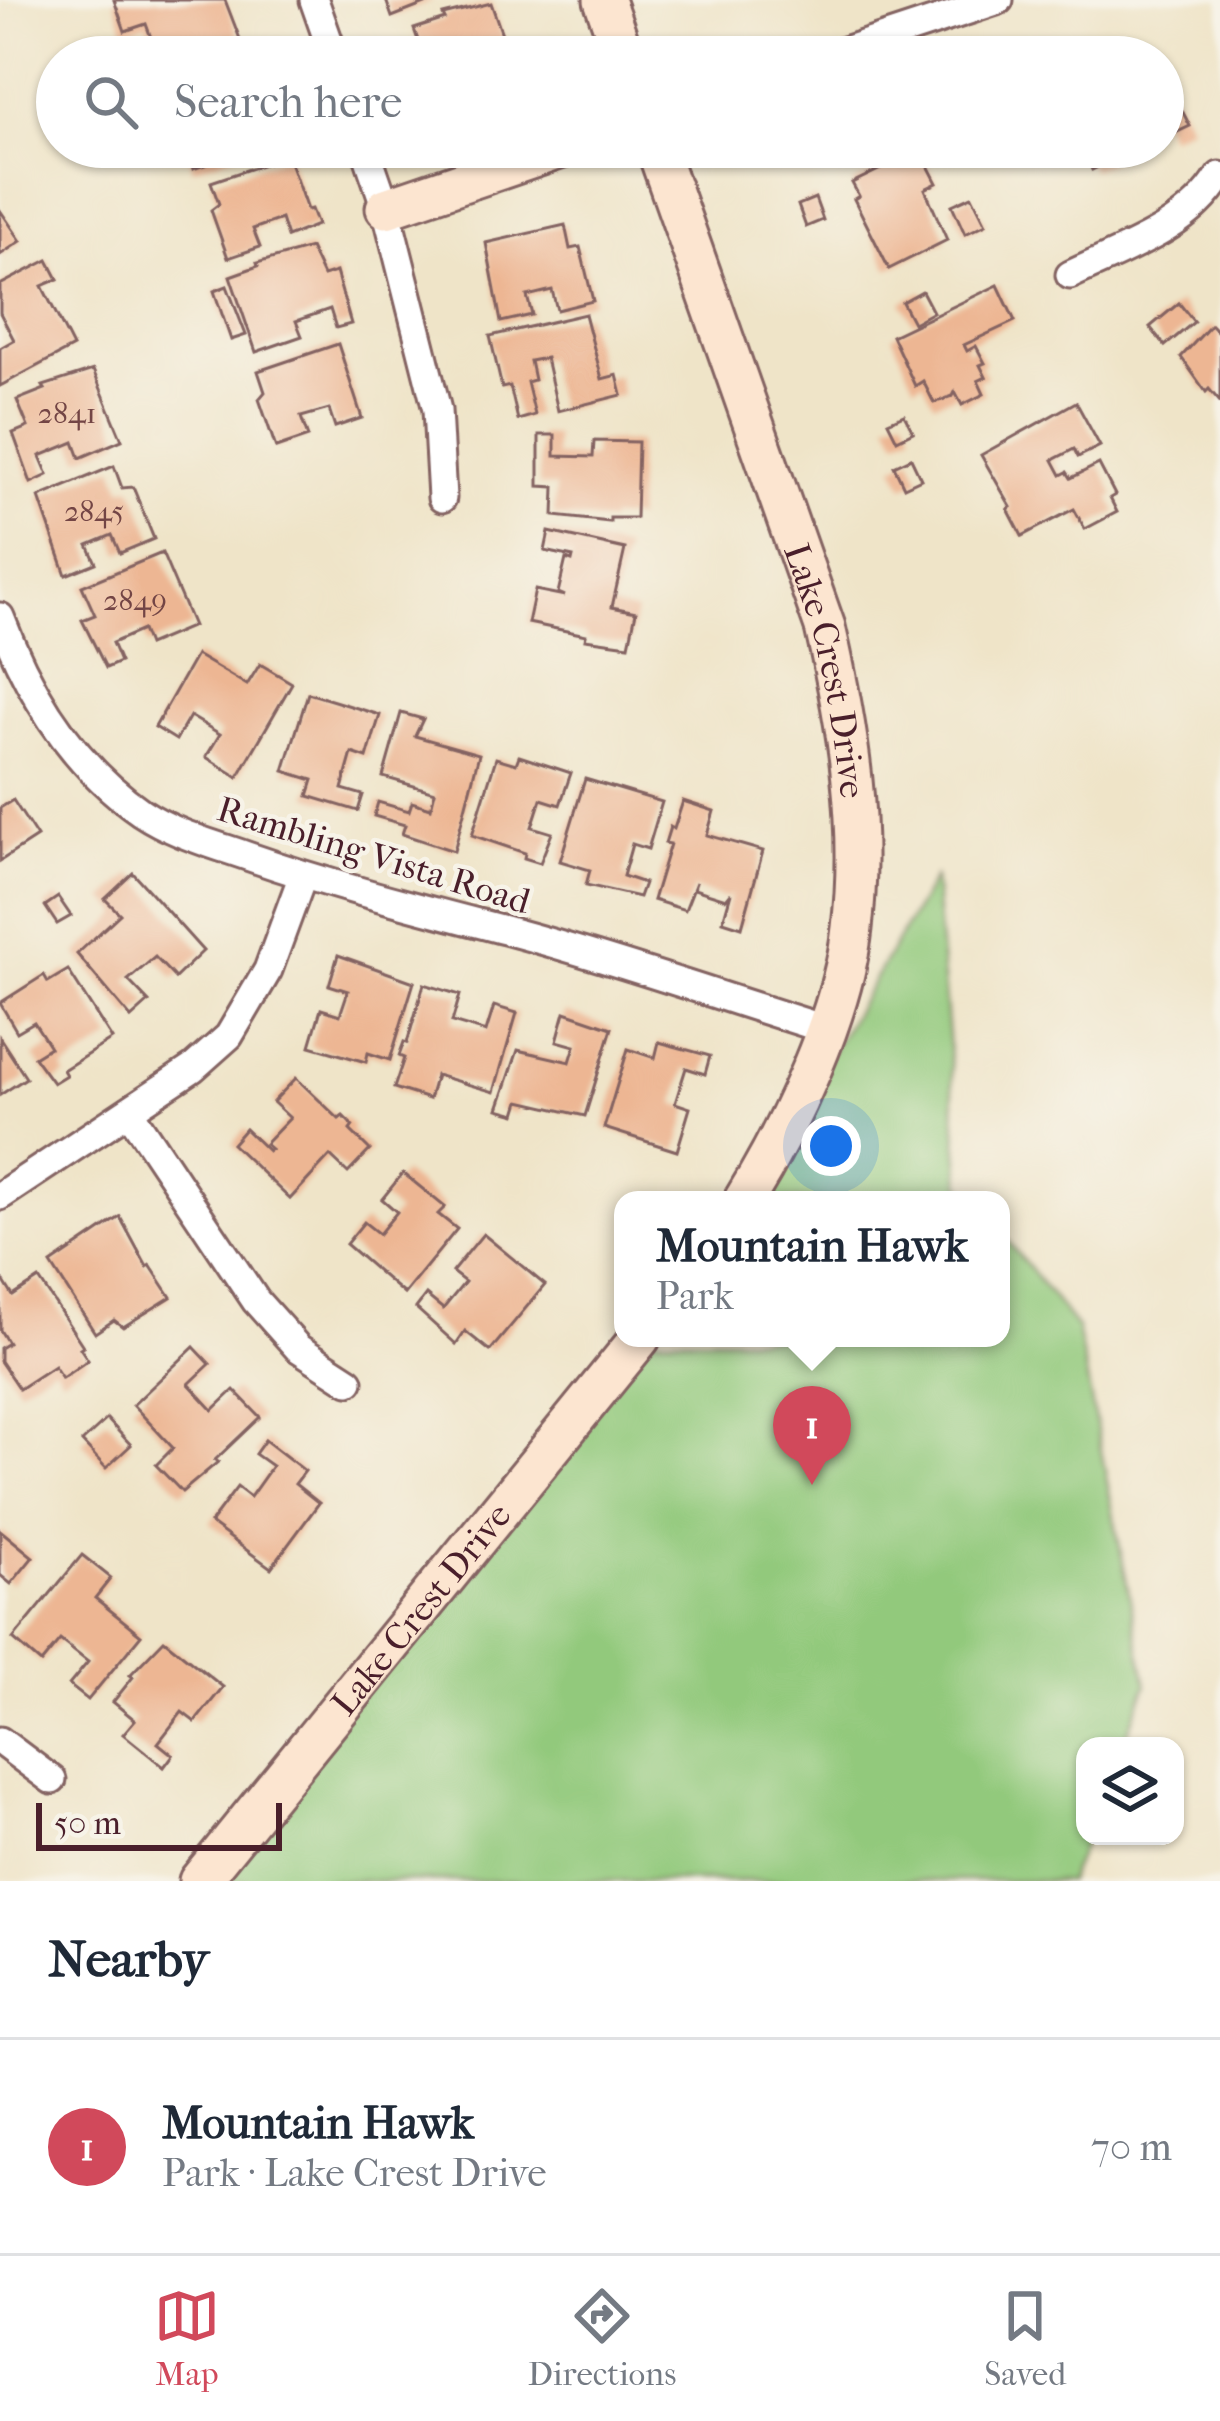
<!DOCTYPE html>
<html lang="en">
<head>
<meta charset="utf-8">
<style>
	:root { --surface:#fff; --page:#f6f6f7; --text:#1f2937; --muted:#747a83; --line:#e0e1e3; --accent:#d1495b }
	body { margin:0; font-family:"IM FELL French Canon",serif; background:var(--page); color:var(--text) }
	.controls { position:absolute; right:36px; bottom:36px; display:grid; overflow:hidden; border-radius:24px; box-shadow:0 3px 9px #0004 }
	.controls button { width:108px; height:108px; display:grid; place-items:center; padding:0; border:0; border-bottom:3px solid var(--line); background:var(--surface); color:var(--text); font:60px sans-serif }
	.scale { position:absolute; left:36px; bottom:30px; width:246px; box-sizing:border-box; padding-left:12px; border:6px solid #4a1f2b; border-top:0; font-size:33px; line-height:42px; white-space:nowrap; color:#4a1f2b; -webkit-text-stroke:9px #f7f3e8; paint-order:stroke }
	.you { position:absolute; left:831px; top:1146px; width:42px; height:42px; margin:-30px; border:9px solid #fff; border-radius:50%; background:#1a73e8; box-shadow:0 0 0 18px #1a73e833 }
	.badge { display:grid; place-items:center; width:78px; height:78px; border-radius:50%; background:var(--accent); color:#fff; font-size:39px; font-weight:700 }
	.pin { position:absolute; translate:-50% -99px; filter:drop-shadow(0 3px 6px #0008) }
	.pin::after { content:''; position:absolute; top:63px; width:42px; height:36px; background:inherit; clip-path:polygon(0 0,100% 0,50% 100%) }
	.popup { position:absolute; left:614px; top:1191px; width:396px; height:156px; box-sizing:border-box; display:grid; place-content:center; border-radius:24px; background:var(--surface); filter:drop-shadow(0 3px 9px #0005); font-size:39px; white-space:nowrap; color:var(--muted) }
	.popup b { font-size:45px; color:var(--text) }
	.popup::after { content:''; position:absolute; left:50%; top:100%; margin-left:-24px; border:24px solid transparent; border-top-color:var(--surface) }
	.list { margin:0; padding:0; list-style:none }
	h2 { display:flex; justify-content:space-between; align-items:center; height:156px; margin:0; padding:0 48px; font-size:51px }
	h2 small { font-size:39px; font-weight:400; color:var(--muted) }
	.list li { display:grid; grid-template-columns:78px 1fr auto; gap:36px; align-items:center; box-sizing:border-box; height:216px; padding:0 48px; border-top:3px solid var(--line) }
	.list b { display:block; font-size:45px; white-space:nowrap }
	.list p { margin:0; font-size:39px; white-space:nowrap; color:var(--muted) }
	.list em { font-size:39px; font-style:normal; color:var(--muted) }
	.icon { flex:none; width:66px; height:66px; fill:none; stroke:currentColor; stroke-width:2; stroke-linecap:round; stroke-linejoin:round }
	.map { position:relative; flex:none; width:1220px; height:1881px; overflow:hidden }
	.search { position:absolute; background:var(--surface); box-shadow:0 3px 9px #0004; left:36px; right:36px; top:36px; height:132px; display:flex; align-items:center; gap:30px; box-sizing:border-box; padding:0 42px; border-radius:66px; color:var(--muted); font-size:45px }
	.sheet { height:372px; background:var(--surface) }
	nav { display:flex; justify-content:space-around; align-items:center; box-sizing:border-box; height:168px; border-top:3px solid var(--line); background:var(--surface); font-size:33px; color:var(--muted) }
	nav a { display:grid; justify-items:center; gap:6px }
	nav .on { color:var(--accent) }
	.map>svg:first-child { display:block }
</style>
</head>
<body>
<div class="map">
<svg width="1220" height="1881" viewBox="0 0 1220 1881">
	<rect width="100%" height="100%" fill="#f7f3e8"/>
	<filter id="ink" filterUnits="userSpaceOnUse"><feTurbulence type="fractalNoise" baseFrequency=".00833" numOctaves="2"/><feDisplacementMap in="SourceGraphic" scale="24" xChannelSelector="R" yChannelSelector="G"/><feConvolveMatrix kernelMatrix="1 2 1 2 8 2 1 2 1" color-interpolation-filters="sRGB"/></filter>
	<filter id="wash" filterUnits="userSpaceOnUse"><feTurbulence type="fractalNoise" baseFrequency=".004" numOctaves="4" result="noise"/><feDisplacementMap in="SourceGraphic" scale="48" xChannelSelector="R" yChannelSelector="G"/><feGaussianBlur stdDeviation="2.7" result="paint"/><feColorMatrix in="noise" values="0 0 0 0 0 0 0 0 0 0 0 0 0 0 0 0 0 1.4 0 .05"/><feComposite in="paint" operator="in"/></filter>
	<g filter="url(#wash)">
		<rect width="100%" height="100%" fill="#efe4c8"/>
		<g fill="#92c97c" stroke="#6e7454" stroke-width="3">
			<path d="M934,878L961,1183L974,1200H744Z"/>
			<path d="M1001,1233L1077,1328L1147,1685L1122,1746H1085L1086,1836L1068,1881H199L634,1338H1001Z"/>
		</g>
		<g id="blocks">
			<g fill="#edb693">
				<path d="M114,0H225L245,52L229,57H158L146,24L125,31Z"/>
				<path d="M386,0H435L392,17Z"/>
				<path d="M491,3L510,57H424L414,29L445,19L443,15Z"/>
				<path d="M1174,95L1190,126L1169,136L1163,123V101Z"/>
				<path d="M186,147H234L236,154L193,169Z"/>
				<path d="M1081,147H1139L1092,170Z"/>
				<path d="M920,150L937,183L925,189L947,240L889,269L854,199L859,196L852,183Z"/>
				<path d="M288,156L307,210L311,209L317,225L287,237L281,219L253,229L260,247L228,258L211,210L219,204L211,182Z"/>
				<path d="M972,196L986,224L965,234L952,205Z"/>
				<path d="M815,198L823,220L806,227L798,205Z"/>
				<path d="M0,210L21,241L0,255Z"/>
				<path d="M565,225L570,249L580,247L593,301L557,310L552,290L527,296L532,315L501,322L486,243Z"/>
				<path d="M310,248L323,276L336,272L351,324L336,328L330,309L296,321L302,336L256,352L230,276L258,266L257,263Z"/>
				<path d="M48,260L58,279L42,286L73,347L0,386V348L14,340L0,313V285Z"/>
				<path d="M998,285L1015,321L964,345L967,351L976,346L985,363L980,365L986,377L978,381L984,394L962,405L955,392L953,396L934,403L923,381L915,386L892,336Z"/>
				<path d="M227,286L246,335L231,340L214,291Z"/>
				<path d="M922,291L933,312L913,323L902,302Z"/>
				<path d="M1179,303L1194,322L1165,346L1150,327Z"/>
				<path d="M585,314L602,379L617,375L622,395L558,411L546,358L530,361L534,380L527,382L535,415L518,420L510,386L502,388L490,336Z"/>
				<path d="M1211,325L1217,331L1220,329V402L1209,389L1206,392L1181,357Z"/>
				<path d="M338,344L362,418L335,427L329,409L301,417L308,437L276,448L259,399L265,392L258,371Z"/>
				<path d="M93,370L122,440L80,458L74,442L40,456L48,475L31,483L13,433L28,427L17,400L45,389L43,386Z"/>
				<path d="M1076,402L1100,446L1078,457L1074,449L1053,460L1061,475L1067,472L1071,478L1099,464L1115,495L1110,498L1117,512L1085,529L1074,509L1022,536L1008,509L1011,507L981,455Z"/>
				<path d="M904,415L913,432L897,440L888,422Z"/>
				<path d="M539,435H555V456L593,457L594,441L638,442L636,518H610V522L554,516L555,487L539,486Z"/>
				<path d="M911,458L921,479L904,487L894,466Z"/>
				<path d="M114,466L122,488L133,487L154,539L120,553L112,535L88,545L96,563L66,575L39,497Z"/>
				<path d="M549,532L625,549L612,607L636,612L629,645L585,639L586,635L528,623L535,590L565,596L558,593L566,559L572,561L573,557L545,551Z"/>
				<path d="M162,553L193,626L148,645L142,630L112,643L120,662L106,668L82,620L95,615L82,586Z"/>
				<path d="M196,655L247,685L260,664L292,683L238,777L206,757L220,734L190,716L176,740L155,727Z"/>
				<path d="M308,693L380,715L367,758L352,753L342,789L363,795L358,811L308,796L313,780L284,771Z"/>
				<path d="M401,713L423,719L415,736L479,754L454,851L402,834L405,825L374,816L378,802L409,811L412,802L431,808L435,792L383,777Z"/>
				<path d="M519,756L571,773L560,805L541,799L532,827L552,833L540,863L524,858L525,853L472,835L496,758L516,764Z"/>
				<path d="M585,779L662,802L648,849L632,844L623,876L644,883L639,897L586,885L590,870L560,861Z"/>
				<path d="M13,800L37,837L0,861V808Z"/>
				<path d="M683,801L714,811L707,835L763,851L742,927L723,921L731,893L726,899L694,889L696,882L685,910L653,900L670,844L665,843L670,827L674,829Z"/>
				<path d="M133,873L203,951L175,978L155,957L128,980L149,1002L131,1018L77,954L120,914L105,899Z"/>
				<path d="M58,897L71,916L57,924L45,906Z"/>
				<path d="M338,955L414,982L390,1060L368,1053L366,1062L310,1046L321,1009L340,1015L348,991L329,985Z"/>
				<path d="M68,970L112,1039L63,1070L66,1075L53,1083L34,1057L50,1047L34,1022L17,1032L0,1003L44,975L48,982Z"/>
				<path d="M424,984L460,995L452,1022L486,1032L494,1006L517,1013L494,1092L436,1075L429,1099L394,1088L404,1058L399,1056L404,1042L407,1043Z"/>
				<path d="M565,1012L612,1028L585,1116L520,1101L516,1114L498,1109L518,1050L570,1062L575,1046L557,1041Z"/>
				<path d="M0,1038L26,1078L0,1095Z"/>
				<path d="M659,1042L710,1056L705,1074L686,1068L675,1103L690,1108L677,1151L604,1128L628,1049L655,1058Z"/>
				<path d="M296,1078L339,1119L343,1116L353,1126L350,1130L370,1150L348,1173L330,1156L290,1199L232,1144L245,1129L268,1151L271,1149L265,1144L290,1118L273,1102Z"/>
				<path d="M403,1173L445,1207L438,1214L457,1229L404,1294L346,1244L364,1222L379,1234L397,1212L382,1199Z"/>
				<path d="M120,1217L147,1267L150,1265L171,1297L123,1327L114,1320L95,1333L51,1264Z"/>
				<path d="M483,1234L545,1285L490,1351L465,1331L456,1344L416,1308L426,1295L443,1309L465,1282L452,1272Z"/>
				<path d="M39,1279L83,1346L80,1348L88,1360L62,1378L54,1366L19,1389L0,1361V1348L8,1343L0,1330V1282L3,1280L13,1296Z"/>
				<path d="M194,1347L210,1364L189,1384L213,1410L234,1390L260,1417L215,1460L218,1462L182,1492L156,1465L173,1448L133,1405Z"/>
				<path d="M107,1419L131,1445L106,1468L82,1442Z"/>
				<path d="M265,1440L305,1471L295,1484L319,1503L271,1568L210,1523L237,1487L250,1497L272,1466L255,1454Z"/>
				<path d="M0,1530L33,1557L11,1584L0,1575Z"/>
				<path d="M82,1555L111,1578L95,1598L141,1635L88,1700L69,1685L88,1662L60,1640L41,1663L13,1639Z"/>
				<path d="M164,1640L223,1687L195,1722L182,1712L158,1743L173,1755L164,1767L123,1734L135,1720L113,1702L133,1677L130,1675Z"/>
			</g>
		</g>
	</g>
	<g filter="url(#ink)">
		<use href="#blocks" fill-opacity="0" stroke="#846462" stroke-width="3"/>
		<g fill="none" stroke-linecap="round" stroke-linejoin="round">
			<g stroke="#846462" stroke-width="33">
				<g id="street">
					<path d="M314,0L334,57"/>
					<path d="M826,57L999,0"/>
					<path d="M365,147L386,208L437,410L442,498"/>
					<path d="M1070,275C1122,250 1189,228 1220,176"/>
					<path d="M0,617C29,694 72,764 141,812C174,834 213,844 250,857C336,887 424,909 512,932C617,960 721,997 825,1029"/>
					<path d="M129,1111L256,1301L298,1348L349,1381"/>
					<path d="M0,1196L193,1068L229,1036L268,970L303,875"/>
					<path d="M0,1741L52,1780"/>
				</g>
			</g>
			<g stroke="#846462" stroke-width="45">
				<g id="secondary">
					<path d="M604,0L624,57"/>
					<path id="s1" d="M656,147L825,627C848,726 864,826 852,928C843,1014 789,1127 744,1200"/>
					<path d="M386,208L565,147"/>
					<path id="s2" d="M199,1881L640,1338"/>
				</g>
			</g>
			<use href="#street" stroke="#fff" stroke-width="27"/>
			<use href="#secondary" stroke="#fce5d0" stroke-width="39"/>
		</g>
	</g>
	<g text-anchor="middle" stroke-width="9" stroke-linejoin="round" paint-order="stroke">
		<g font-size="30" fill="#734545">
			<text x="67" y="423">2841</text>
			<text x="94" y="521">2845</text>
			<text x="135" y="610">2849</text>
		</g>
		<g font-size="36" fill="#4a1f2b" stroke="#f7f3e8">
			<text dy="13" stroke="none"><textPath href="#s1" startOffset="552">Lake Crest Drive</textPath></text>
			<text transform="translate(374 854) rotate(17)" y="13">Rambling Vista Road</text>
			<text dy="13" stroke="none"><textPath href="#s2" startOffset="351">Lake Crest Drive</textPath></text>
		</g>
	</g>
</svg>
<div class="controls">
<button><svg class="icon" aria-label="layers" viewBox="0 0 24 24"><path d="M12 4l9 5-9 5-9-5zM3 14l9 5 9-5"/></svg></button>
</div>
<div class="scale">50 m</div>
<div class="you"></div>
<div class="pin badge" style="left:812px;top:1485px">1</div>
<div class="popup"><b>Mountain Hawk</b>Park</div>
<div class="search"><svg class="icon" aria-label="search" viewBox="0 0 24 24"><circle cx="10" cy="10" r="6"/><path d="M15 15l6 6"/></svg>Search here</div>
</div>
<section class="sheet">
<h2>Nearby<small></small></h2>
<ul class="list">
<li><span class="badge">1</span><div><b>Mountain Hawk</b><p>Park · Lake Crest Drive</p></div><em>70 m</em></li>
</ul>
</section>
<nav>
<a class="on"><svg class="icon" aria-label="map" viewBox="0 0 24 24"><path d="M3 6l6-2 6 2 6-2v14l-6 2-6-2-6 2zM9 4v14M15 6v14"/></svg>Map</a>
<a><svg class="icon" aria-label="directions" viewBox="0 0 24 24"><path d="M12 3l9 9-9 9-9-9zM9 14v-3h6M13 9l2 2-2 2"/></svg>Directions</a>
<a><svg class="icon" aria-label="saved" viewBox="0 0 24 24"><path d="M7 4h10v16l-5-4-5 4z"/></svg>Saved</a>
</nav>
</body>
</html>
